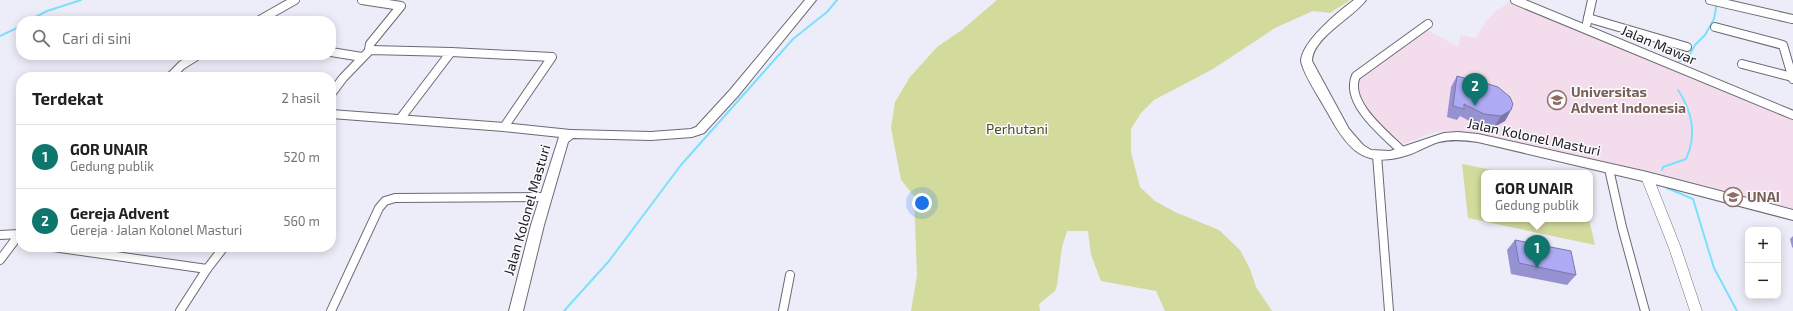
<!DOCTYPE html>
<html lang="id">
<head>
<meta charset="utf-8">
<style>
	:root { --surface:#fff; --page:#f6f6f6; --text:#202124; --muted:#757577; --line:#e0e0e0; --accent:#0f766e }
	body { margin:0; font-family:"Exo 2",sans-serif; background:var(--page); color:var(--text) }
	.controls { position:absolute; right:12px; bottom:12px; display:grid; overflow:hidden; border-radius:8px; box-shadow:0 2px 10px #0003 }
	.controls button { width:36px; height:36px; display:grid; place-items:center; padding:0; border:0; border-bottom:1px solid var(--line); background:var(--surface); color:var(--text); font:20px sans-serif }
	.you { position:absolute; left:922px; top:203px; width:14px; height:14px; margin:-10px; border:3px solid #fff; border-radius:50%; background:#1a73e8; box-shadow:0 0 0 6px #1a73e833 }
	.badge { display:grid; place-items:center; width:26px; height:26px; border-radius:50%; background:var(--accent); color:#fff; font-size:13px; font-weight:700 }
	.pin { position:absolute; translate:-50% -33px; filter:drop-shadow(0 1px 2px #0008) }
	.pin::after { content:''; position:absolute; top:21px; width:14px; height:12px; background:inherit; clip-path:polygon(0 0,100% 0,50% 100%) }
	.popup { position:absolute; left:1481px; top:170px; width:112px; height:52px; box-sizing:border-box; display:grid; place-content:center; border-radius:8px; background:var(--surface); filter:drop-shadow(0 1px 3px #0005); font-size:13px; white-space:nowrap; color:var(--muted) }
	.popup b { font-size:15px; color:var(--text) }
	.popup::after { content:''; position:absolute; left:50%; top:100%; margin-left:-8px; border:8px solid transparent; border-top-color:var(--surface) }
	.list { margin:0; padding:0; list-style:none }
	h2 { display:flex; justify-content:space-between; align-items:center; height:52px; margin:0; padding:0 16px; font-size:17px }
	h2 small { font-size:13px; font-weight:400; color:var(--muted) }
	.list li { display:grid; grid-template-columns:26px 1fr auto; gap:12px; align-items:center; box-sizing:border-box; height:64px; padding:0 16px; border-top:1px solid var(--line) }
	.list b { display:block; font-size:15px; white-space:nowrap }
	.list p { margin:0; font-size:13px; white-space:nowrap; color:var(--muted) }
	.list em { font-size:13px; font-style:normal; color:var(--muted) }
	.icon { flex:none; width:22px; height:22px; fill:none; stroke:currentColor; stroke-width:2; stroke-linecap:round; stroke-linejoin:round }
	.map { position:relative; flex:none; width:1793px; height:311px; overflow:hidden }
	.search { position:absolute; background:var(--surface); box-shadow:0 2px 10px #0003; left:16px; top:16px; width:320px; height:44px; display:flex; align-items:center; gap:10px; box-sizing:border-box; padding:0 14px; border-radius:16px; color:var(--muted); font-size:15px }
	.panel { position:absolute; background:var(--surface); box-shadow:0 2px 10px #0003; left:16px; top:72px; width:320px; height:180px; border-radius:16px }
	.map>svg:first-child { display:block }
</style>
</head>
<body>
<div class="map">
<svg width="1793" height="311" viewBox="0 0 1793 311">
	<rect width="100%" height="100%" fill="#ededf9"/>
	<path fill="#f3ddec" d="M1512,0L1793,117V211L1657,177L1655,172L1651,171L1649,172L1643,171L1642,174L1455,131L1435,132L1403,144L1384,131L1364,106L1358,94L1356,85L1359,78L1426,29L1458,47L1461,35L1476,38L1486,21L1495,12Z"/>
	<g fill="#d2da9c">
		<path d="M997,0H1350L1330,13L1313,11L1275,28L1213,69L1154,100L1141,113L1131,129V152L1140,187L1155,201L1175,212L1219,230L1240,250L1250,269L1256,287L1272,311H1165L1156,291L1101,281L1091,255L1088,231H1067L1062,247L1057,285L1055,291L1039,304L1040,311H911L917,276L914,196L901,180L891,128L895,102L910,77L937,47L962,30Z"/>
		<path d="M1462,164L1508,173H1484V219H1589L1595,245L1468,218Z"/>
	</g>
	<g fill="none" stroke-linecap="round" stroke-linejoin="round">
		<g stroke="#7be0fd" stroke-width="2">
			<path d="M28,21L47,11L81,0"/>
			<path d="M0,36L21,26"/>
			<path d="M1675,64L1689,56L1695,45L1705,35L1714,19L1717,3"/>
			<path d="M1662,170L1663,167L1686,159C1697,135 1692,111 1678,90"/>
			<path d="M1667,188L1693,199L1714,268L1737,311"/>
			<path d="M564,311L609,261L681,165L793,39L827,12L837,0"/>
		</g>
		<g stroke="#6a6a74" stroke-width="10">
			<g id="minor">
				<path d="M362,0L401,6L370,44L369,50"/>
				<path d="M1515,0L1793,115"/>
				<path d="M1710,0L1792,19"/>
				<path d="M1588,18L1687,47"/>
				<path d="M258,21L295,0"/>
				<path d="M1587,23L1592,0"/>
				<path d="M1715,27L1783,45L1793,79"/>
				<path d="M331,52L362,57"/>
				<path d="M451,52L552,57L504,127"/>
				<path d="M1742,64L1792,77"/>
				<path d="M170,77L182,65L198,55"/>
				<path d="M331,94L343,78L370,50L451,52L400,119"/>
				<path d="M331,114L504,127L570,134"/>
				<path d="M1403,152C1386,135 1344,103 1356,76L1428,24"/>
				<path d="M1377,155L1389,311"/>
				<path d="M1609,169L1622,227L1645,311"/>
				<path d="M0,235L19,234"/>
				<path d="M53,247L207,269"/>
				<path d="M0,260L21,232"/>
				<path d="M180,311L207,269L224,247"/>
				<path d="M331,311L379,208L385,201L395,198L544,197"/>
				<path d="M783,311L790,275"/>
			</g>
		</g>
		<g stroke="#6a6a74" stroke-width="1">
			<path id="secondary" d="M1647,173L1651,174L1653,177L1681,248L1702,311H1690L1669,248L1641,177L1643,174Z"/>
		</g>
		<g stroke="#6a6a74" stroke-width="2">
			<g id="primary">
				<path d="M805,0H816L738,96L704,133L692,137L651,140L573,138L568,142L544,225L523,311H509L531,225L559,137L570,130L651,132L691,129L696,127L730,90Z"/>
				<path d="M1354,0H1366C1354,17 1312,38 1312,61L1349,129L1363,145L1371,150L1390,151L1444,133L1458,132L1478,134L1647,172L1793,210V220L1647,182L1478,142C1465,140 1451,139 1439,142C1428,145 1418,152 1408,155C1365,169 1348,150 1329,115C1321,100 1304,76 1301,61C1302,41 1339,11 1354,0Z"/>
			</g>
		</g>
		<use href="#minor" stroke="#fff" stroke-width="8"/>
		<use href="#secondary" fill="#fff" fill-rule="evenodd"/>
		<use href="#primary" fill="#fff" fill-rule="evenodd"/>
	</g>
	<g fill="#9692d1">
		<path d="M1457,76L1511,110L1505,121L1494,127L1477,125L1460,116L1457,120L1447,117L1451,87Z"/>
		<path d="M1793,236V248L1792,247L1790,239Z"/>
		<path d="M1515,240L1576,275L1567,285L1511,274L1507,250Z"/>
	</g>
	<path fill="#7a77aa" d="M1511,110L1505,121L1494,127L1501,116Z"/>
	<g fill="#aeaaf3" stroke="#7a77aa">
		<path d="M1457,76L1468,79L1467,82H1482L1498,87L1510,97L1513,104L1511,110L1501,116L1484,114L1464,104V109L1453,106Z"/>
		<path d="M1515,240L1571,251L1576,275L1519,263Z"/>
	</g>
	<defs>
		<g id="university-ring" transform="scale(1)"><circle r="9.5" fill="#fbfbfe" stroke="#8d6e63" stroke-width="1.5"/><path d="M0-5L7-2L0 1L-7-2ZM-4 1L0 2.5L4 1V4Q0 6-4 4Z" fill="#8d6e63"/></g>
		<g id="school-ring" transform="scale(1)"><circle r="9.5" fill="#fbfbfe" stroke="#8d6e63" stroke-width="1.5"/><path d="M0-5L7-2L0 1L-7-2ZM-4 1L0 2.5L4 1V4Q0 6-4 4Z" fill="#8d6e63"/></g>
	</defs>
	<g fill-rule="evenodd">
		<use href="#university-ring" x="1557" y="100"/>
		<use href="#school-ring" x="1733" y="197"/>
	</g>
	<g text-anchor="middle" stroke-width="3" stroke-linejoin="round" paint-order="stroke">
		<g font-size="14" fill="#19191d" stroke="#fbfbfe">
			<text transform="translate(1659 45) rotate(23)" y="5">Jalan Mawar</text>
			<text transform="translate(1534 137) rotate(12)" y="5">Jalan Kolonel Masturi</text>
			<text transform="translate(527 210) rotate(-74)" y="5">Jalan Kolonel Masturi</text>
		</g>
		<g font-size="14" font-weight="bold" fill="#785e54" stroke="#fbfbfe" text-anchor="start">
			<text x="1571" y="97">Universitas<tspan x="1571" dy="16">Advent Indonesia</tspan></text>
			<text x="1747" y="202">UNAI</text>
		</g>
		<g font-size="14" fill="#494e23" stroke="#fbfbfe">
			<text x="1017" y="134">Perhutani</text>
		</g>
	</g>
</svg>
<div class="controls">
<button>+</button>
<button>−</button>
</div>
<div class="you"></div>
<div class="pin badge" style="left:1537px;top:268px">1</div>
<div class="popup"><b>GOR UNAIR</b>Gedung publik</div>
<div class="pin badge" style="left:1475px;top:106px">2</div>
<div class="search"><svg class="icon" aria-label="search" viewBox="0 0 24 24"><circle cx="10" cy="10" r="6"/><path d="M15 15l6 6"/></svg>Cari di sini</div>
<section class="panel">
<h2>Terdekat<small>2 hasil</small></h2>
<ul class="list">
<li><span class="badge">1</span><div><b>GOR UNAIR</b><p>Gedung publik</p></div><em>520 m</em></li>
<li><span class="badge">2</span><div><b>Gereja Advent</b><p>Gereja · Jalan Kolonel Masturi</p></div><em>560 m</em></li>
</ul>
</section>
</div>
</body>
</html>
